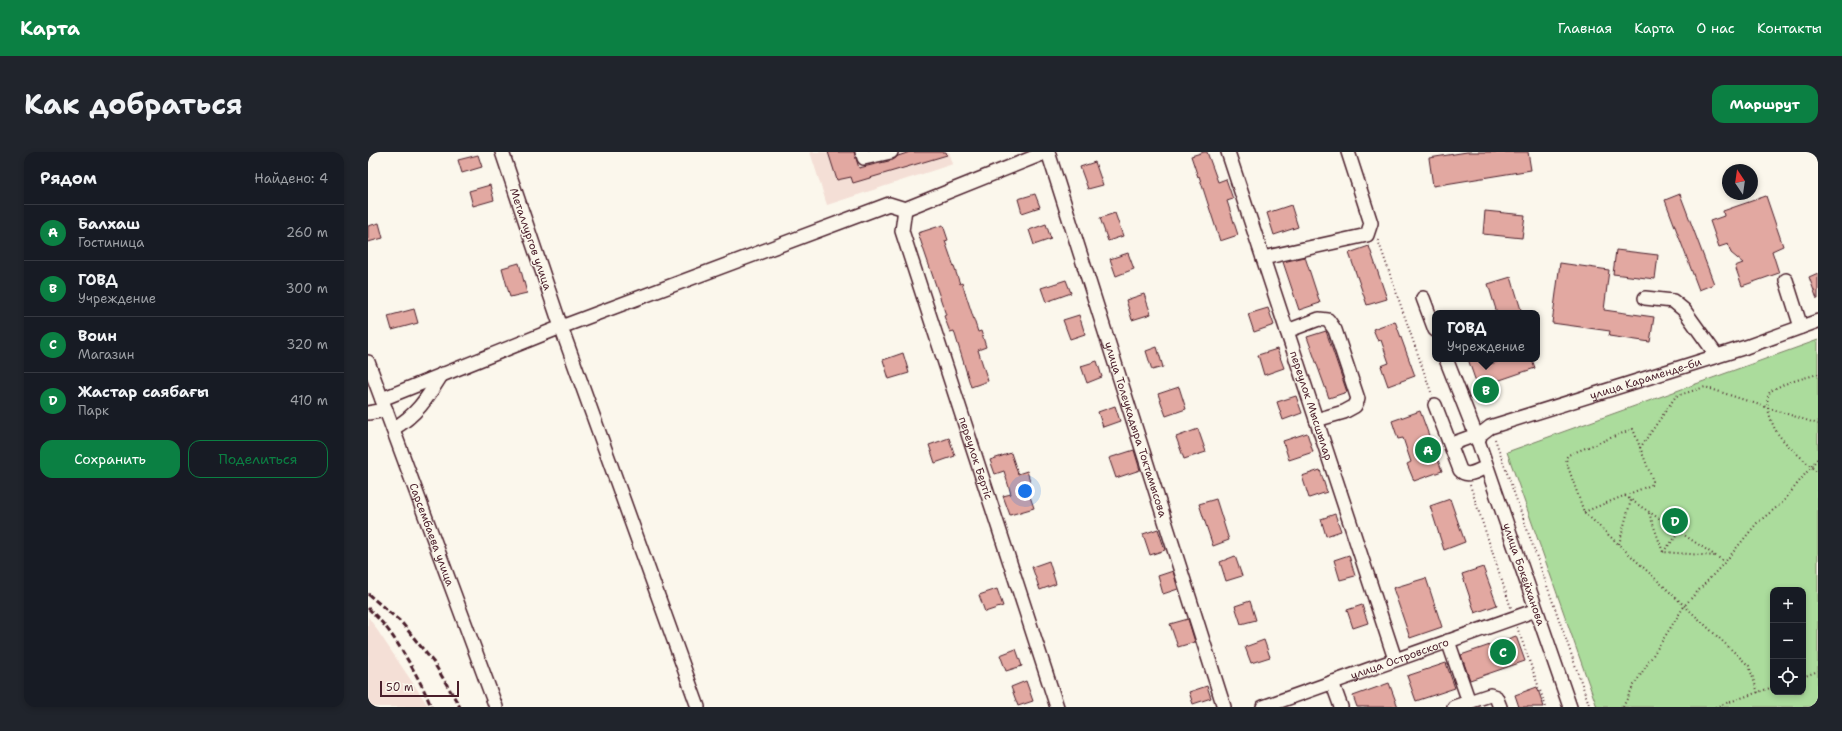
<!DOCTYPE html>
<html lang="ru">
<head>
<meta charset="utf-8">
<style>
	:root { --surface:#171b24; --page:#20242c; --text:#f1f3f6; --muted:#9ea1a6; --line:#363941; --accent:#0b8043 }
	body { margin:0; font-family:"Shantell Sans",sans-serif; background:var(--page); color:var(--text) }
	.controls { position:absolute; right:12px; bottom:12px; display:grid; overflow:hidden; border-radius:8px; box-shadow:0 2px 6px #0003 }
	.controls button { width:36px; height:36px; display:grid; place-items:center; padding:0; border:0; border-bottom:1px solid var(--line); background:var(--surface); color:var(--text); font:20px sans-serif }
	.compass { position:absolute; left:1354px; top:12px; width:36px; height:36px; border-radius:50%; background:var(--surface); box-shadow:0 2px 6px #0003; rotate:347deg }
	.scale { position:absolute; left:12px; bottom:10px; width:79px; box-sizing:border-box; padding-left:4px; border:2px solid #4a1f2b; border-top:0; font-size:11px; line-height:14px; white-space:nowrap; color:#4a1f2b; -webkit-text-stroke:3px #fbf7ec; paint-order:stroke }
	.you { position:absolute; left:657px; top:339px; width:14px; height:14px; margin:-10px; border:3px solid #fff; border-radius:50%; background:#1a73e8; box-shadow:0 0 0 6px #1a73e833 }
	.badge { display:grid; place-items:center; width:26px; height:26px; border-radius:50%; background:var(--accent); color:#fff; font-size:13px; font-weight:700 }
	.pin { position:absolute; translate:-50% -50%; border:2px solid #fff; box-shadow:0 1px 4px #0006 }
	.popup { position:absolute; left:1064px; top:158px; width:108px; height:52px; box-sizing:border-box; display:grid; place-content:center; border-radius:8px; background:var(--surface); filter:drop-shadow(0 1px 3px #0005); font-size:13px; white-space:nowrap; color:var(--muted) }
	.popup b { font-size:15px; color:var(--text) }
	.popup::after { content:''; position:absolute; left:50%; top:100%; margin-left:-8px; border:8px solid transparent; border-top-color:var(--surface) }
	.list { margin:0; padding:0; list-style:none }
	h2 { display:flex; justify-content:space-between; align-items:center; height:52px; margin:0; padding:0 16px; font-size:17px }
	h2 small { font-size:13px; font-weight:400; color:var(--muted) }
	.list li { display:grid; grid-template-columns:26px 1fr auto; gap:12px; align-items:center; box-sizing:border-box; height:56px; padding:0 16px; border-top:1px solid var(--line) }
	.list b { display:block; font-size:15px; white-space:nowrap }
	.list p { margin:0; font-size:13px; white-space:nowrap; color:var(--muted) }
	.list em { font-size:13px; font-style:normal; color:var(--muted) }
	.actions { display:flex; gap:8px; padding:12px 16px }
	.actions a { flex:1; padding:9px 0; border:1px solid var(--accent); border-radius:12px; text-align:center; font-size:14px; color:var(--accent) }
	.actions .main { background:var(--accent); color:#fff }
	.icon { flex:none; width:22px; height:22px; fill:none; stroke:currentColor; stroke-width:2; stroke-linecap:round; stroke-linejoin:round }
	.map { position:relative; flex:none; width:1450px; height:555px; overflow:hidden; border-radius:12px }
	header { display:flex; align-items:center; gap:24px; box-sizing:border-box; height:56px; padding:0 20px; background:var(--accent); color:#fff }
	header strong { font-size:19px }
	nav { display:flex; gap:22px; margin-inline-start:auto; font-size:14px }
	.intro { display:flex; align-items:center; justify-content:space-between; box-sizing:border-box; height:96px; padding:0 24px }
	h1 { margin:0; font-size:28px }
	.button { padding:10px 18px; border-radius:12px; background:var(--accent); color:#fff; font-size:14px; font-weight:700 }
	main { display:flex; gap:24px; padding:0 24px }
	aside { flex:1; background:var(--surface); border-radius:12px; box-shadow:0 2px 6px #0003 }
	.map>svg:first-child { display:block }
</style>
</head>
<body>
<header>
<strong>Карта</strong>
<nav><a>Главная</a><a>Карта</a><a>О нас</a><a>Контакты</a></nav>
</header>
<div class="intro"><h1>Как добраться</h1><a class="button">Маршрут</a></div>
<main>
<aside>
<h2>Рядом<small>Найдено: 4</small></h2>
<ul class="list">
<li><span class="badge">A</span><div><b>Балхаш</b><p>Гостиница</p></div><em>260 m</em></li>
<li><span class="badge">B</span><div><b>ГОВД</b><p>Учреждение</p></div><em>300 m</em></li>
<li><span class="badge">C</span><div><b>Воин</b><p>Магазин</p></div><em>320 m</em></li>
<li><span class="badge">D</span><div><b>Жастар саябағы</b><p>Парк</p></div><em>410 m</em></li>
</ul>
<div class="actions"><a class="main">Сохранить</a><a>Поделиться</a></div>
</aside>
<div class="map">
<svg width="1450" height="555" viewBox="0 0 1450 555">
	<rect width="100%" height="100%" fill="#fbf7ec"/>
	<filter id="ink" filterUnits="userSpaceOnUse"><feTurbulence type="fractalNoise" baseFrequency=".025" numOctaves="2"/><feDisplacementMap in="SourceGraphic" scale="8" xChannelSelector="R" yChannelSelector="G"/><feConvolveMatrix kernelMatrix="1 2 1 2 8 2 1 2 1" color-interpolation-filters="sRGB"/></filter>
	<g filter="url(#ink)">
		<g fill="#f4dfd6">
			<path d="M442,0H581L585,12L459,53Z"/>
			<path d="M0,465L1,466L61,555H0Z"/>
		</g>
		<path fill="#abdc9c" stroke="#7a7e64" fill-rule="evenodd" d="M1450,188V555H1229L1139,300ZM1405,438H1435V540H1405Z"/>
		<g fill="#e2a8a1" stroke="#4a1f2b">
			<path d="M460,0H486L491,16L525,8L530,4L542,0H578L579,3L485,31L483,25L469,28Z"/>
			<path d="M836,0H839L850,30L858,27L865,47L859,49L870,83L852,89L831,24L830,25L823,4Z"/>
			<path d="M1099,0H1160L1163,18L1065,34L1061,6Z"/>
			<path d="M110,3L114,15L94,21L90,8Z"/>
			<path d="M727,10L735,33L720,37L712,15Z"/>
			<path d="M122,33L126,48L105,54L101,39Z"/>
			<path d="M667,42L672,55L654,61L650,47Z"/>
			<path d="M1312,42L1346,132L1331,138L1297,48Z"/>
			<path d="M1398,44L1415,94L1404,99L1411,121L1374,134L1367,114L1375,111L1363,101L1360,92L1351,95L1342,69L1356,64L1355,59Z"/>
			<path d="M923,53L930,75L906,83L899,61Z"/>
			<path d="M1117,59L1157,63L1154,86L1115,82Z"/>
			<path d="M747,61L755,84L740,89L732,66Z"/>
			<path d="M11,71L15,86L0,90V74Z"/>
			<path d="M678,72L683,87L666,93L661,78Z"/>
			<path d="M575,73L580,88L577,89L592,132L594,131L610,180L613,179L618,195L610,198L620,229L603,235L586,179L582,180L576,164L578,163L550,81Z"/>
			<path d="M1001,94L1019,147L999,153L981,101Z"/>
			<path d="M1248,98L1290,103L1287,127L1245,122Z"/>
			<path d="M760,101L766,117L748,124L742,107Z"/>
			<path d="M937,105L952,151L931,158L915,110Z"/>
			<path d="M151,111L159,141L142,145L134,116Z"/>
			<path d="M1192,111L1241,118L1236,158L1286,165L1282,190L1241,184L1242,179L1184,171Z"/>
			<path d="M1450,121V147H1449L1441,125Z"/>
			<path d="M1143,125L1154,161H1129L1120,132Z"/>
			<path d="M698,128L703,141L678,150L673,136Z"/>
			<path d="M776,142L783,162L764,168L758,148Z"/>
			<path d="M900,156L906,173L886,180L880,162Z"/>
			<path d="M46,157L50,171L24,178L20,164Z"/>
			<path d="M711,163L717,182L702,187L695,168Z"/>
			<path d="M1027,169L1047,224L1020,234L1013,214L1021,211L1013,188L1010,189L1005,177Z"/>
			<path d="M958,179L979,240L961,246L939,185Z"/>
			<path d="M789,195L795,215L784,218L778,199Z"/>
			<path d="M909,197L916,216L896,223L890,203Z"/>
			<path d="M535,201L541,221L521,227L515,208Z"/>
			<path d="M1100,207H1121L1123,212L1137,207H1164L1167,216L1129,229L1133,240L1114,247Z"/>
			<path d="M729,209L734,225L719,231L713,214Z"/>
			<path d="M811,235L818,257L798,264L790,242Z"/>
			<path d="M928,244L934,261L915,268L909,250Z"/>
			<path d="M747,254L752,269L735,275L730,260Z"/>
			<path d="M1052,259L1074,319L1046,329L1039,312L1043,310L1035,286L1030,287L1024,269Z"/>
			<path d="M830,277L838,300L816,307L808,285Z"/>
			<path d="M939,281L945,300L921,308L915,289Z"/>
			<path d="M581,286L587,304L567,311L561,293Z"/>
			<path d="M766,298L772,318L748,326L741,306Z"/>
			<path d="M643,301L650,322L659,319L663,332L658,333L666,356L642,363L635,344L643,342L636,319L627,322L622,308Z"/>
			<path d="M952,318L959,340L941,346L934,324Z"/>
			<path d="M848,347L861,388L845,394L831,352Z"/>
			<path d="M1082,347L1097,390L1076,398L1062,354Z"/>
			<path d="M967,362L973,379L958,384L953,367Z"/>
			<path d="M790,377L797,398L782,403L775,382Z"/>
			<path d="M981,403L987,424L972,428L966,408Z"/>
			<path d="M867,404L874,424L858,429L852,410Z"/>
			<path d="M681,409L688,432L672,438L664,415Z"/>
			<path d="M1115,415L1129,453L1107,461L1094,422Z"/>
			<path d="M805,419L810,437L795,442L790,424Z"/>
			<path d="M1058,426L1074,475L1042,486L1025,436Z"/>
			<path d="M629,437L635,454L617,460L611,443Z"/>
			<path d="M882,449L888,468L873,472L867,454Z"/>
			<path d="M994,453L1000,471L985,476L979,458Z"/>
			<path d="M820,467L827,490L810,495L802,472Z"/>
			<path d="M1148,484L1157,509L1102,528L1093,503Z"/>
			<path d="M896,488L902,505L883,511L877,495Z"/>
			<path d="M648,497L654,514L638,519L632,503Z"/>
			<path d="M1078,511L1087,536L1048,549L1039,524Z"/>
			<path d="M658,529L665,549L650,554L643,535Z"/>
			<path d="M1021,531L1030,555H989L985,544Z"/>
			<path d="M839,534L843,546L825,552L821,540Z"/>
			<path d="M1169,535L1176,555H1151L1147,543Z"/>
		</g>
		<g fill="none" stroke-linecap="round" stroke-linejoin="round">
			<g stroke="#4a1f2b" stroke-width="16">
				<g id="minor">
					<path d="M494,0L496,6L523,0"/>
					<path id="s1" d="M680,0L856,555"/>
					<path id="s2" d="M860,0L1027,507"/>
					<path id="s3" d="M537,57L534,79L689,555"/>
					<path d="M895,106L999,83L1003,71L980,0"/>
					<path d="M1418,128L1433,175"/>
					<path d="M1055,146L1067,178"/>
					<path d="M1277,146L1305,149L1316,158L1349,204"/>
					<path d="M919,179L951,167L960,168L967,178L990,247L987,254L976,260L948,268"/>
					<path id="s4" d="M1078,207L1108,283L1202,555"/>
					<path id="s5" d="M0,210L128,555"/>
					<path d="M14,247L193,175L134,0"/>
					<path d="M1067,253L1092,318C1099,326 1109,319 1118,315"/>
					<path d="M0,261L18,258"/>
					<path d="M25,277C50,262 59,246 74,222"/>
					<path id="s6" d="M1110,289L1113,282L1122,275L1378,195L1450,169"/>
					<path d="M1083,292L1108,283"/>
					<path d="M1080,489L1101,550"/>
					<path d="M964,530L973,555"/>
					<path d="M330,555L193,175L521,52L537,57L679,0"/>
					<path id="s7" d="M895,555L1168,458"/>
					<path d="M1086,555L1122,543L1128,545L1132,555"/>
				</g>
			</g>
			<g stroke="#4a1f2b" stroke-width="2" stroke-dasharray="1 3" stroke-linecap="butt">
				<path d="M1010,88L1064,243"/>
				<path d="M1450,222C1437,226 1414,231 1403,239C1394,247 1404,274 1410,282C1420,296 1439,309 1450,322"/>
				<path d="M1127,287L1222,555"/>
				<path d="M1272,296L1308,244L1337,235L1450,272"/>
				<path d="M1102,333L1143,456"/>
				<path d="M1257,344L1357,410"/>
				<path d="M1216,360L1283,333L1285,329L1265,277L1200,303L1198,306L1199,312L1216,360L1381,514L1390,541"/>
				<path d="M1281,361L1295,400L1347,404"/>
				<path d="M1251,392L1263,348"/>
				<path d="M1295,400L1312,380"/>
				<path d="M1149,475L1178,555"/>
				<path d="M1435,525L1450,519"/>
				<path d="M1255,555L1266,533L1317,453L1357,410L1389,371L1414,351L1450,306"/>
				<path d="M1347,555L1405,535"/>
			</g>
			<use href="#minor" stroke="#fbf7ec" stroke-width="13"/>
			<g stroke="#4a1f2b" stroke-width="3" stroke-dasharray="6 3" stroke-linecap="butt">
				<path d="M0,442L34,471L66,511L92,555"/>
				<path d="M0,456C6,462 12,468 17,474C31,491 56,534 63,555"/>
			</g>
		</g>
	</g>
	<g text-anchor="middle" stroke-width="3" stroke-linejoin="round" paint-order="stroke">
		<g font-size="11" fill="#4a1f2b" stroke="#fbf7ec">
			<text transform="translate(163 87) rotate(71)" y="4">Металлургов улица</text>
			<text dy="4" stroke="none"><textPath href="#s6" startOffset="182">улица Караменде-би</textPath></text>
			<text dy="4" stroke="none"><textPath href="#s2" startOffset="267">переулок Мысшылар</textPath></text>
			<text dy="4" stroke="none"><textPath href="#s1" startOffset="291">улица Толеукадыра Токтамысова</textPath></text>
			<text dy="4" stroke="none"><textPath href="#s3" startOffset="261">переулок Бертіс</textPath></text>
			<text dy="4" stroke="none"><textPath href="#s5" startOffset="184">Сарсембаева улица</textPath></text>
			<text dy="4" stroke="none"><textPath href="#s4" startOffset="229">улица Бокейханова</textPath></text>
			<text dy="4" stroke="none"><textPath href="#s7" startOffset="145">улица Островского</textPath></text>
		</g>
	</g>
</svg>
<div class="controls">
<button>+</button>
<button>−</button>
<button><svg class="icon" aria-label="locate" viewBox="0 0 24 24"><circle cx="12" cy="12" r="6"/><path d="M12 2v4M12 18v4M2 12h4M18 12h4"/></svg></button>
</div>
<svg class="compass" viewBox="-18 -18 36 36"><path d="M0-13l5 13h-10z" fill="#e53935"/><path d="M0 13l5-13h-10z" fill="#9ea1a6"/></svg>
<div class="scale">50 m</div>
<div class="you"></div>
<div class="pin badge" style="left:1060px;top:298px">A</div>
<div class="pin badge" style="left:1118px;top:238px">B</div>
<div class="popup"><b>ГОВД</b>Учреждение</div>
<div class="pin badge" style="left:1135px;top:500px">C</div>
<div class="pin badge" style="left:1307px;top:369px">D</div>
</div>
</main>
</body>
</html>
